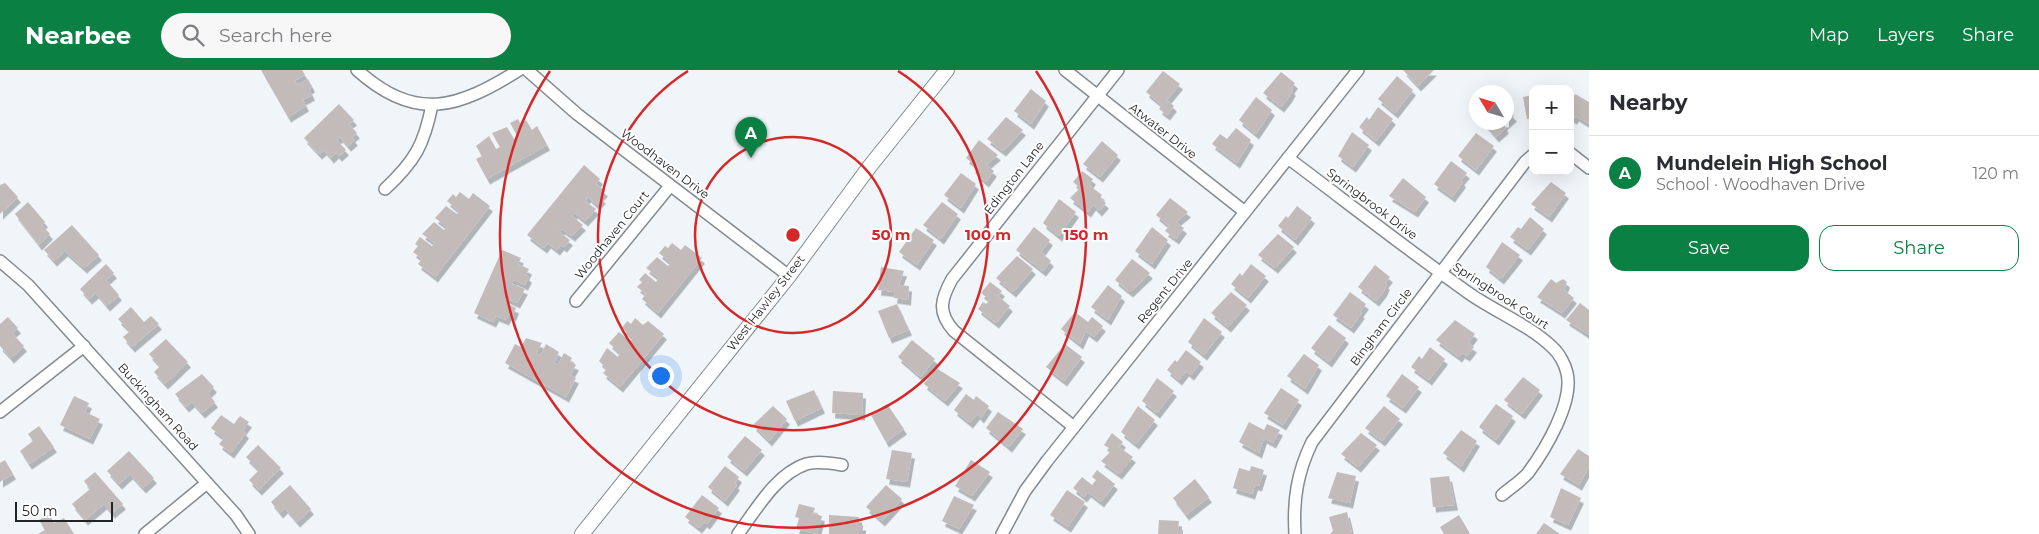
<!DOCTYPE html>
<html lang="en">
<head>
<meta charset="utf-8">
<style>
	:root { --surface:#fff; --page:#f7f7f7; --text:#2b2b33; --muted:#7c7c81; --line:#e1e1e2; --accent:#0b8043 }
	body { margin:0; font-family:Montserrat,sans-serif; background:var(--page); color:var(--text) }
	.controls { position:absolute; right:15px; top:15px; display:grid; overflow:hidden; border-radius:10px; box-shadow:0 5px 20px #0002 }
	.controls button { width:45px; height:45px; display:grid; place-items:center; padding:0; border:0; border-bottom:1px solid var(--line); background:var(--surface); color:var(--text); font:25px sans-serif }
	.compass { position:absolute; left:1469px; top:15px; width:45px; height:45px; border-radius:50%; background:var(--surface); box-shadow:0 5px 20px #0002; rotate:308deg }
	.scale { position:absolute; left:15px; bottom:12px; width:98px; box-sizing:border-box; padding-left:5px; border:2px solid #212325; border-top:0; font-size:14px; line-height:18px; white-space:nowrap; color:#212325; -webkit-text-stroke:4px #fff; paint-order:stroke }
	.you { position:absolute; left:660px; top:305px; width:18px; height:18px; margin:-12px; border:4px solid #fff; border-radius:50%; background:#1a73e8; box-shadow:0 0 0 8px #1a73e833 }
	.badge { display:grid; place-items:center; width:32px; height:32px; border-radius:50%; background:var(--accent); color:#fff; font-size:16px; font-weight:700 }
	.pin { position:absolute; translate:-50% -41px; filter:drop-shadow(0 1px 2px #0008) }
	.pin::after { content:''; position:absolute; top:26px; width:18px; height:15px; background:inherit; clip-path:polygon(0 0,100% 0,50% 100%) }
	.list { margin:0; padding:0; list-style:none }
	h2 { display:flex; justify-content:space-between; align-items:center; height:65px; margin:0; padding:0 20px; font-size:21px }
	h2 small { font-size:16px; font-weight:400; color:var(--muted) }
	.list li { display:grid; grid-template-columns:32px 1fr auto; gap:15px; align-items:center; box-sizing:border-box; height:75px; padding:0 20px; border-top:1px solid var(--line) }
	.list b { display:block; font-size:19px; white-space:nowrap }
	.list p { margin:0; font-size:16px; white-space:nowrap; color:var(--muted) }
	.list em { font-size:16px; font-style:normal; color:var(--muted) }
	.actions { display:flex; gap:10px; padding:15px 20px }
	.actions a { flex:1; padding:11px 0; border:1px solid var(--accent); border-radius:15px; text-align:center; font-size:18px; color:var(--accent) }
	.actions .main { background:var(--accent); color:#fff }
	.icon { flex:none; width:28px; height:28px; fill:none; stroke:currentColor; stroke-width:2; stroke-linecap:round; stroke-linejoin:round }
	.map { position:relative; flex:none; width:1589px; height:464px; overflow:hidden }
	header { display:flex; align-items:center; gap:30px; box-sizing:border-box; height:70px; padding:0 25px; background:var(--accent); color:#fff }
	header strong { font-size:24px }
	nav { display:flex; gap:28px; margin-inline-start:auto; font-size:18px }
	.search { width:350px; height:45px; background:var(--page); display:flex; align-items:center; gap:12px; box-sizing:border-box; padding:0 18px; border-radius:28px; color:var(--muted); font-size:19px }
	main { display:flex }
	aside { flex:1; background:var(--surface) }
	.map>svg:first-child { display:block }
</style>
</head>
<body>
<header>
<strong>Nearbee</strong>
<div class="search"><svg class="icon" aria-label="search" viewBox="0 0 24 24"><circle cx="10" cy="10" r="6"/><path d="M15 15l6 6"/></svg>Search here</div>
<nav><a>Map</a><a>Layers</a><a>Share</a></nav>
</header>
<main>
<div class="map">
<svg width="1589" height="464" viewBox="0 0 1589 464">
	<defs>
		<filter id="shadow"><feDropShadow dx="3" dy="5.5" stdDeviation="0" flood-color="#0004"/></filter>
	</defs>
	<rect width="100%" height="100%" fill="#f0f5fa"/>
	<g fill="#c3bbba" filter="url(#shadow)">
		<path d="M261,0H302L305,5L294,11L297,15L308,9L312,17L309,19L312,25L303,30L306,36L288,47Z"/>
		<path d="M1403,0H1434L1418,16Z"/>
		<path d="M1163,1L1180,14L1167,30L1174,36L1167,45L1159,39L1162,35L1146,22Z"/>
		<path d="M1281,2L1295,13L1291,19L1293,20L1289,27L1281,37L1263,23Z"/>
		<path d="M1397,6L1413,20L1395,43L1378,29Z"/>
		<path d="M1031,19L1046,31L1031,54L1014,41Z"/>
		<path d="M1575,24L1589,32V54L1576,46L1574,49L1570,47V31Z"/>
		<path d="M1533,25V48L1527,49L1523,27Z"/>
		<path d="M1256,27L1272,40L1256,64L1239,50Z"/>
		<path d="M339,34L354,50L349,54L357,63L352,67L355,70L348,76L340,67L337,70L346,80L339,86L336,83L331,88L324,80L319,84L304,68Z"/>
		<path d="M1378,37L1393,49L1376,71L1359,57L1367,47L1369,50Z"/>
		<path d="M1506,38L1514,46L1504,55L1506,58L1496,67L1483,52H1506Z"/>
		<path d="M1006,47L1023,60L1003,81L987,69Z"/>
		<path d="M518,49L520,53L526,50L532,60L537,56L547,75L487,109L476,89L482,86L476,76L489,66L496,79L500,77L492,63L507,57L514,69L518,67L510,53Z"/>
		<path d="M1236,58L1251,70L1237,93L1212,74L1220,64L1227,69Z"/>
		<path d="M1352,62L1369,75L1353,97L1338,86Z"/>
		<path d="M1476,63L1494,76L1476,100L1458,86Z"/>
		<path d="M979,70L998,85L986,95L994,101L986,112L975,103L979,98L966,88Z"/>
		<path d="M1102,71L1118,85L1100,107L1083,94Z"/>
		<path d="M1451,91L1467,103L1461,110L1463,112L1452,127L1434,114Z"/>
		<path d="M584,95L600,109L596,114L605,121L600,126L603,128L597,135L588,127L585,131L596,139L585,151L575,143L572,146L583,155L572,166L562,159L559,162L570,170L564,177L561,175L557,180L548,173L544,178L527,165Z"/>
		<path d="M1082,101L1093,109L1089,115L1102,125L1100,128L1106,133L1099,141L1093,135L1088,142L1070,128L1080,118L1073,112Z"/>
		<path d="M961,103L976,114L961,138L944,125Z"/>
		<path d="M1403,108L1426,127L1415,142L1389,126Z"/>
		<path d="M1551,112L1566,123L1549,147L1531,134Z"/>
		<path d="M5,113L18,127L0,144V115Z"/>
		<path d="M460,122L469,129L473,123L490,136L435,207L418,194L422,189L413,182L418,176L415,174L420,167L432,176L435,173L422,164L434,152L444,160L447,157L435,148L446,136L457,144L459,141L447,131L453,124L456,127Z"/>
		<path d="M1170,128L1188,142L1176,152L1184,158L1176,169L1165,161L1169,156L1156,145Z"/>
		<path d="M1059,129L1076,142L1059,166L1043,153Z"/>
		<path d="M28,132L45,152L42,155L50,164L39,175L15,144Z"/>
		<path d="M942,132L958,144L941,169L923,155Z"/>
		<path d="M1297,136L1312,148L1295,170L1278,156L1286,146L1288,148Z"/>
		<path d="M1530,147L1544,159L1528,180L1510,167L1518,157L1521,159Z"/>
		<path d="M72,155L99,185L84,198L65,181L54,191L44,180Z"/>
		<path d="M1034,157L1050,170L1041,182L1051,191L1043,201L1016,180Z"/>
		<path d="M1152,157L1168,170L1152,194L1135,181Z"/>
		<path d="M916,158L934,170L917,195L899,182Z"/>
		<path d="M1278,164L1294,177L1275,198L1258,185Z"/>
		<path d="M1502,172L1520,185L1501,209L1486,197Z"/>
		<path d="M672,173L681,180L685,175L702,188L658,243L642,229L646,224L637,217L642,212L639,210L645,203L656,212L659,208L646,198L657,187L668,196L671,193L659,183L665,176L668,178Z"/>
		<path d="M502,180L521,188L518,194L529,199L526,205L529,207L525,215L514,210L512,214L525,219L517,233L506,228L504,232L516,238L513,246L509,244L506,250L496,246L493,252L474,243Z"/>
		<path d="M1017,186L1033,199L1013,222L996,208Z"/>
		<path d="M1132,189L1150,203L1130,222L1115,210Z"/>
		<path d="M106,194L114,203L106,210L119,225L107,236L96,223L89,229L80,219Z"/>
		<path d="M1251,194L1266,206L1248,228L1231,214L1240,203L1242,206Z"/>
		<path d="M1375,195L1390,207L1385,213L1387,214L1384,221L1376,231L1358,217Z"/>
		<path d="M881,197L904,201L899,215L909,216L908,230L894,228L895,222L878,220Z"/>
		<path d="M1551,209L1556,213L1563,209L1567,212L1564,220L1574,228L1562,243L1537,227Z"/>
		<path d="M990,212L1002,221L998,226L1010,236L996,253L978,239L983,232L986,234L990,230L981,223Z"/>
		<path d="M1108,215L1122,226L1108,250L1091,237Z"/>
		<path d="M1231,222L1247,235L1228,257L1211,243Z"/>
		<path d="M1350,222L1366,234L1360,242L1362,243L1351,258L1333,245Z"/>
		<path d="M1580,233L1589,240V265L1566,250Z"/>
		<path d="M897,234L909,260L889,268L878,241Z"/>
		<path d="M131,237L144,252L151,246L159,254L132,277L123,267L130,261L118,249Z"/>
		<path d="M1075,242L1088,252L1092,247L1103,256L1094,267L1086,261L1080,274L1061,259Z"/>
		<path d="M8,247L18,258L12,263L24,276L11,288L0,276V254Z"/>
		<path d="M635,248L643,255L648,251L664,264L620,317L603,303L607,299L599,291L607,278L618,287L620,283L609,273L619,262L630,271L633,268L622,258L627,251L631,254Z"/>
		<path d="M1204,248L1222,262L1204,285L1188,272Z"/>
		<path d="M1455,250L1475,264L1468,273L1474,277L1467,286L1462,283L1459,287L1436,270Z"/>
		<path d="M1329,255L1346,268L1329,292L1311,278Z"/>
		<path d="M526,268L542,273L536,283L540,286L546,274L559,282L554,293L558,295L564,283L572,288L570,292L576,295L570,305L576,308L566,327L505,293L515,274L521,277Z"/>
		<path d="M166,269L188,292L165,314L154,302L160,296L149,284Z"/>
		<path d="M912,270L935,289L921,307L898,287Z"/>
		<path d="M1065,274L1082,287L1064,311L1046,297Z"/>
		<path d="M1430,277L1445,289L1429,310L1411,297L1419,286L1422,289Z"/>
		<path d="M1186,280L1201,292L1191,305L1186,301L1179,310L1167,300L1175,290L1177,292Z"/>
		<path d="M1304,284L1319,295L1305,319L1287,306Z"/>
		<path d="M936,298L960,313L945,331L924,314Z"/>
		<path d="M202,304L214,317L208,323L215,332L202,343L192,332L186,337L175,324Z"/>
		<path d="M1402,304L1419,317L1403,338L1386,326Z"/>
		<path d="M1523,307L1540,320L1522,344L1504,330Z"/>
		<path d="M1157,308L1174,321L1157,343L1142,331Z"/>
		<path d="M1281,318L1299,330L1283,355L1264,343Z"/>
		<path d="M814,320L822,338L795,351L786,331Z"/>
		<path d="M833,321L863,323L862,345L832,343Z"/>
		<path d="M966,324L974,330L976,326L989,336L981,348L977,344L970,353L954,340Z"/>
		<path d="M74,326L89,333L85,342L100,349L90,369L60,355Z"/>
		<path d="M887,334L904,359L886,372L871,345Z"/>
		<path d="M1496,334L1513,346L1496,370L1479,357Z"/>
		<path d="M773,336L787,349L769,371L753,355Z"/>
		<path d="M1138,336L1155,350L1136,374L1121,362Z"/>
		<path d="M1384,336L1400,349L1382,371L1365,358Z"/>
		<path d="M998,342L1023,359L1009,377L986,358Z"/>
		<path d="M221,345L234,354L240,346L249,352L243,360L246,363L231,383L219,374L224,368L211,358Z"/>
		<path d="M1249,352L1264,360L1267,354L1280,360L1273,373L1264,368L1259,383L1239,372Z"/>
		<path d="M39,356L54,377L29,394L20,381L33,371L28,364Z"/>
		<path d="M1461,360L1477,371L1461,397L1443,383Z"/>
		<path d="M1112,363L1123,372L1119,377L1133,387L1119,404L1101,391L1112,380L1104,375Z"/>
		<path d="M1361,363L1377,375L1358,397L1341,384Z"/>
		<path d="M745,366L762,380L744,401L727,387Z"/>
		<path d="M258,375L281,398L259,420L249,410L259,400L246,387Z"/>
		<path d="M1578,379L1589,386V397L1579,415L1560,404Z"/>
		<path d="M892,380L912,383L907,412L886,409Z"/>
		<path d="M129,381L154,408L143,418L130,404L119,414L107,401Z"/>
		<path d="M5,390L13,404L0,412V393Z"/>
		<path d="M971,390L990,402L972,426L955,416Z"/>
		<path d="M725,396L739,407L735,413L737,415L725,431L708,417Z"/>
		<path d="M1251,396L1264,400L1259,416L1255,415L1252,424L1233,418L1239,398L1250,401Z"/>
		<path d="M1097,400L1115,414L1101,432L1088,422L1084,427L1073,418L1082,407L1092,415L1096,410L1092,407Z"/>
		<path d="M95,402L123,434L112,443L104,434L85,450L72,434L90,419L84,411Z"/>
		<path d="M1337,402L1356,406L1350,433L1328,428Z"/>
		<path d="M1449,406L1455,435L1433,437L1430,408Z"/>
		<path d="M1195,409L1209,427L1186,445L1173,428Z"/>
		<path d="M290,415L311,439L297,452L285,438L280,443L271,432Z"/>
		<path d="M886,415L902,429L882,451L866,437Z"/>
		<path d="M1561,418L1581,428L1568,455L1550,447Z"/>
		<path d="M1067,420L1085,432L1068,457L1050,445Z"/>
		<path d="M702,425L719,438L707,454L704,452L699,458L685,447Z"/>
		<path d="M954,426L974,435L959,459L942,451Z"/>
		<path d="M799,434L815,438L813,443L822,446L817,464L796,459L799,448L795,447Z"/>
		<path d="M1347,442L1352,464H1330L1333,461L1329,447Z"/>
		<path d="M49,444L54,453L64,448L74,464H38L45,460L39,450Z"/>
		<path d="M829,445L859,447V455H863V460H859V464H829Z"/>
		<path d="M1459,445L1469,462L1468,464H1444L1440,457Z"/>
		<path d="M1159,450L1179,451L1178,460H1183V464H1158Z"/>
		<path d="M1544,453L1560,464H1536Z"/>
	</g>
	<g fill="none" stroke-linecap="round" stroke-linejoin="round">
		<g stroke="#858a8f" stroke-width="14">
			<g id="minor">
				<path d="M357,0C416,53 458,38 519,0"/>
				<path d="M527,0L577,44L789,206"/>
				<path d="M1065,0L1245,142"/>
				<path d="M1570,83L1589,98"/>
				<path d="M1288,88C1348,133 1408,180 1470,224C1496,242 1529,255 1552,277C1559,283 1565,294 1567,303C1574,332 1545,380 1528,403C1521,411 1510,418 1502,425"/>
				<path d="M385,119C415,91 424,75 432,35"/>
				<path d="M0,191L28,215L236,445L249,464"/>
				<path d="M576,231L670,116"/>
				<path d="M0,342L84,276"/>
				<path d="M1074,357L954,261C937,242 941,229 952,209L1118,0"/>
				<path d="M145,464L207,413"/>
				<path d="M738,464C756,440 776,404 806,394C817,391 831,393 842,395"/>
				<path d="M1002,464L1025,421L1047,391L1358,0"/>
				<path d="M1295,464C1293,430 1297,403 1312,372L1525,92L1533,85"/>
			</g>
		</g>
		<g stroke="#858a8f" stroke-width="16">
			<path id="tertiary" d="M582,464L789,206L870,96L947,0"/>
		</g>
		<use href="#minor" stroke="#fff" stroke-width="11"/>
		<use href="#tertiary" stroke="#fff" stroke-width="14"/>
	</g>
	<g fill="none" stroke="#d62828" stroke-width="2.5">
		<circle cx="793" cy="165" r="98"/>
		<path d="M898 1A195 195 0 1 1 688 1"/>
		<path d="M1036 1A293 293 0 1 1 550 1"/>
	</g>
	<g text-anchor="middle" stroke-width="4" stroke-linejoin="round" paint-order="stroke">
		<g font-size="12" fill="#212325" stroke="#fff">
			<text transform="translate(1163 61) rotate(38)" y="4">Atwater Drive</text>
			<text transform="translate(665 94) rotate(37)" y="4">Woodhaven Drive</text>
			<text transform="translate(1014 108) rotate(-52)" y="4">Edington Lane</text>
			<text transform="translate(1372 134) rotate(37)" y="4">Springbrook Drive</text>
			<text transform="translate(612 165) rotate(-51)" y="4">Woodhaven Court</text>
			<text transform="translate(1165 221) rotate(-51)" y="4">Regent Drive</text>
			<text transform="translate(1501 226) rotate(33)" y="4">Springbrook Court</text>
			<text transform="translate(766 233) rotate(-52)" y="4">West Hawley Street</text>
			<text transform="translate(1381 257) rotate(-53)" y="4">Bingham Circle</text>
			<text transform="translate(158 337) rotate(48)" y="4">Buckingham Road</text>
		</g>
	</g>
	<circle cx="793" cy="165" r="8" fill="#d62828" stroke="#fff" stroke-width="2.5"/>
	<g font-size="15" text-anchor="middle" font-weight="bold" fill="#d62828" stroke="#fff" stroke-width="4" stroke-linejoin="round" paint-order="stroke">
		<text x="891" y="170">50 m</text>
		<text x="988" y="170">100 m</text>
		<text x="1086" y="170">150 m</text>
	</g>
</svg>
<div class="controls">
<button>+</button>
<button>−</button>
</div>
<svg class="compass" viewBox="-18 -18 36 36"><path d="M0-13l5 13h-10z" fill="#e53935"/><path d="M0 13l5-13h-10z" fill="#7c7c81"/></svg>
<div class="scale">50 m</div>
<div class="you"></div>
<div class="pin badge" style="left:751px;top:88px">A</div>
</div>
<aside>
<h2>Nearby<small></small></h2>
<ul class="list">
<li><span class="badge">A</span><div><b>Mundelein High School</b><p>School · Woodhaven Drive</p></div><em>120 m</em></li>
</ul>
<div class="actions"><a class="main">Save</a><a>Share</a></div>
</aside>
</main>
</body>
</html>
